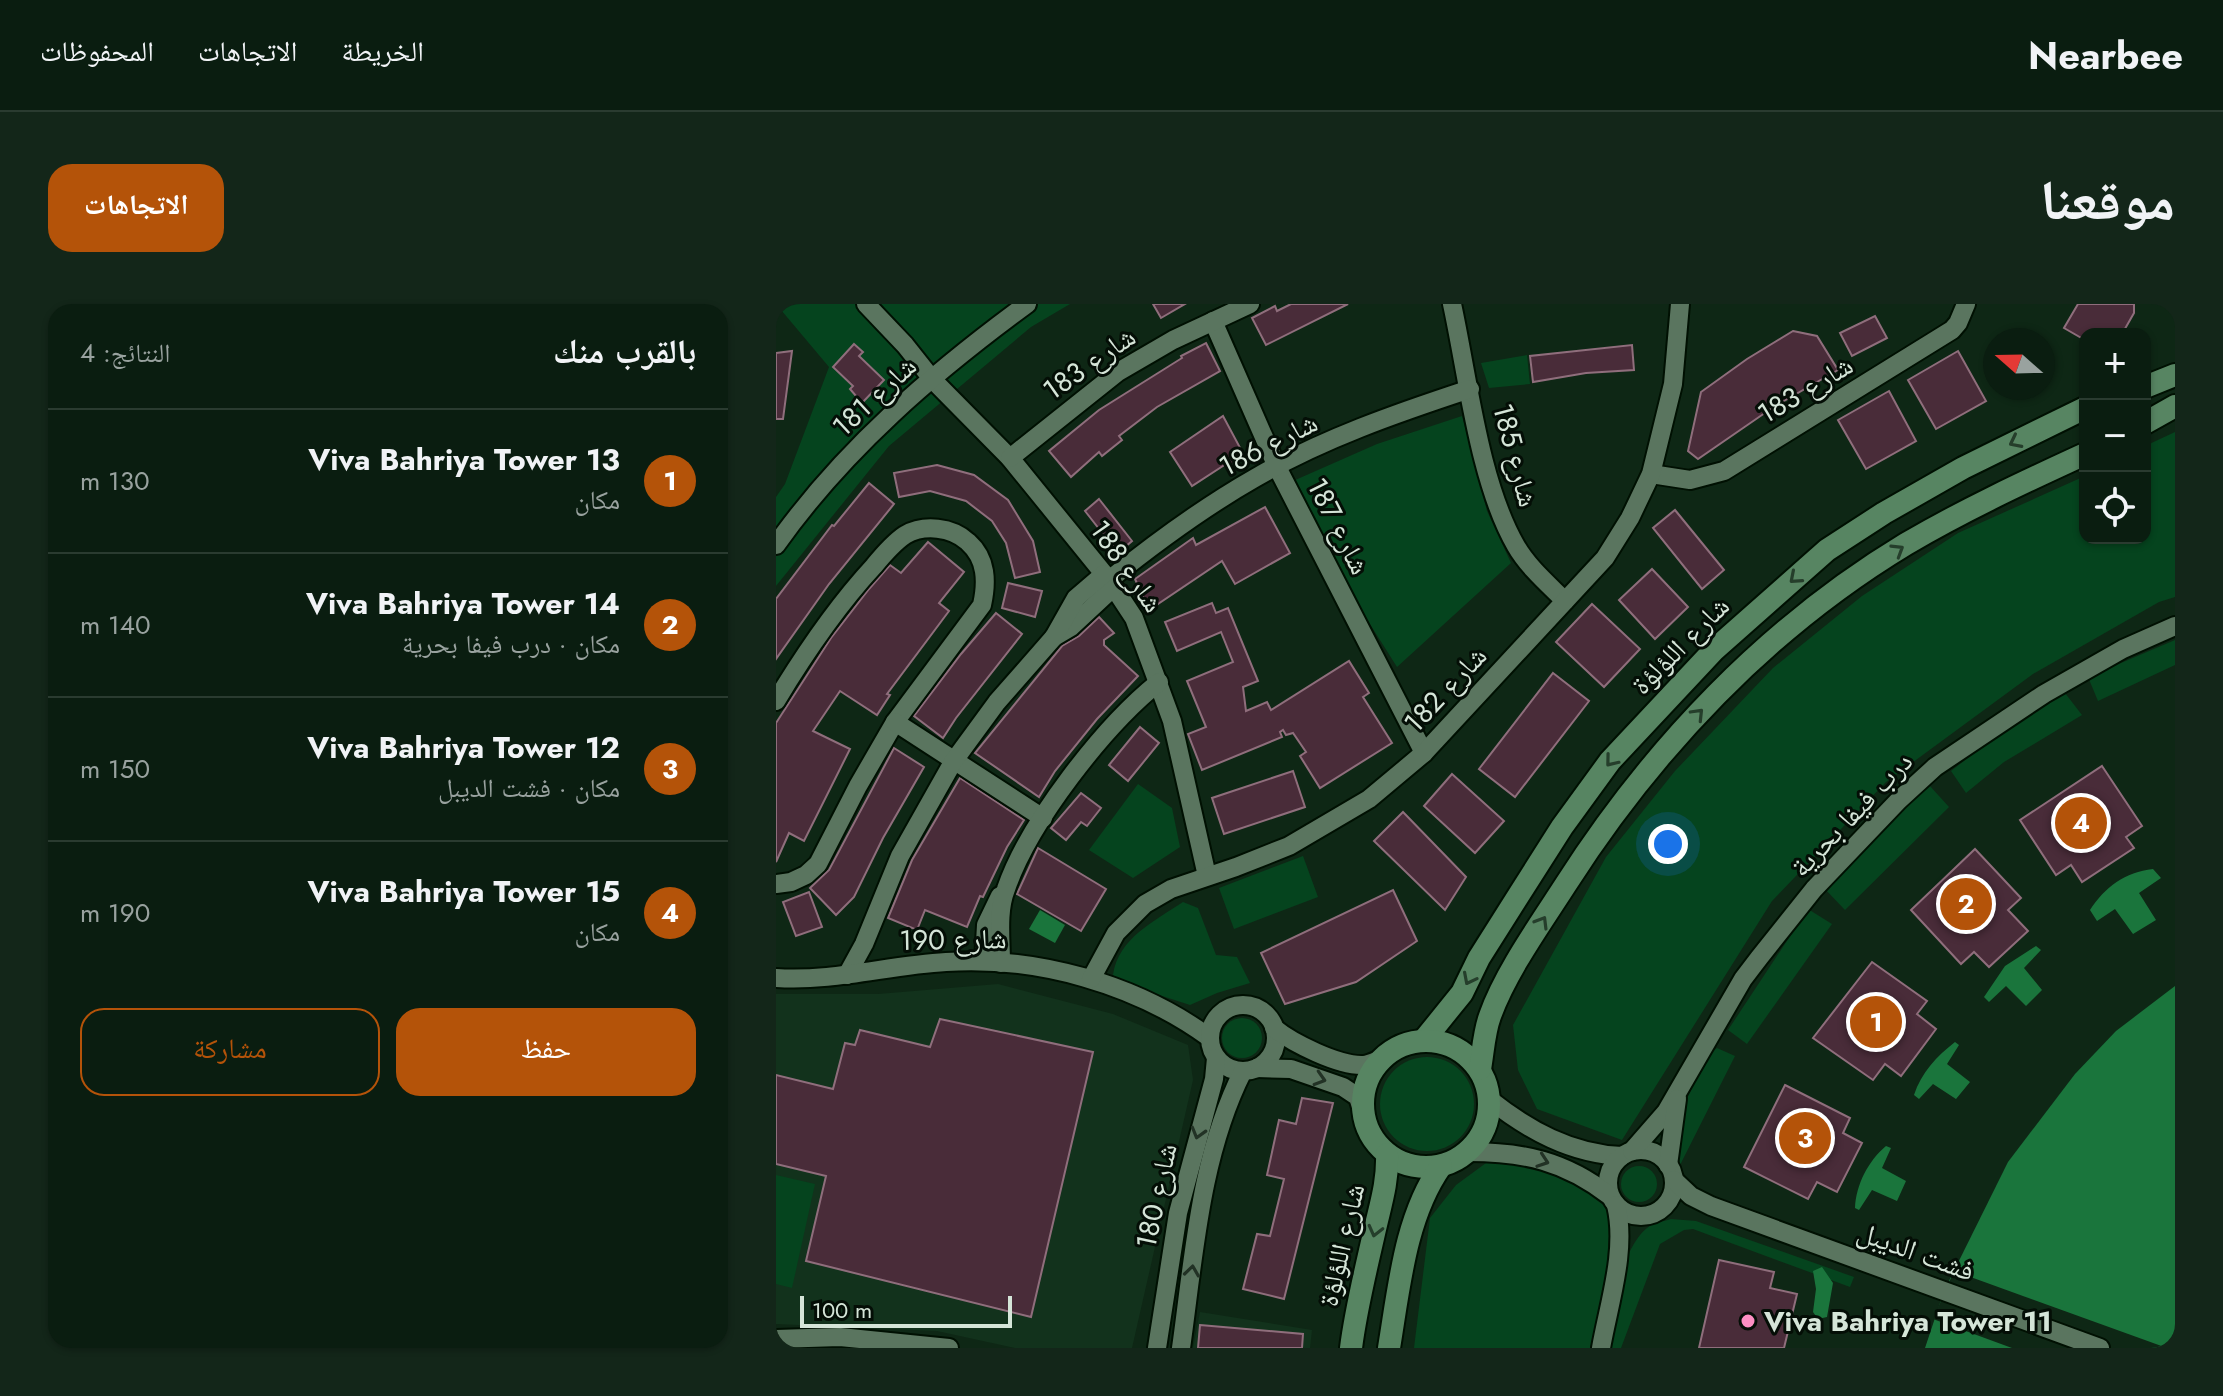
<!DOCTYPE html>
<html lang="ar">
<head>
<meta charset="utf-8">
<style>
	:root { --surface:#0a1d10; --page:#132619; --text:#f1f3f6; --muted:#99a29f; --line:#2a3b30; --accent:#b45309 }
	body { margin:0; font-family:Jost,"Noto Naskh Arabic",sans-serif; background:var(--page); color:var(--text); direction:rtl }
	.controls { position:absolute; right:24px; top:24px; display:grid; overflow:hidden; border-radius:16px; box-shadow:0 2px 6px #0004 }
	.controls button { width:72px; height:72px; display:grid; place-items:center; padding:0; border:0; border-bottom:2px solid var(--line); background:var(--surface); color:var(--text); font:40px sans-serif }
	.compass { position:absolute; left:1207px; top:24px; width:72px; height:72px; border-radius:50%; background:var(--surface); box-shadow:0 2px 6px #0004; rotate:290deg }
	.scale { position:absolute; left:24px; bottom:20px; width:212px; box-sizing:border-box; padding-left:8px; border:4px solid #d5e5d8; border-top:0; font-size:22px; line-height:28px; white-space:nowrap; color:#d5e5d8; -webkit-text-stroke:6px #040e06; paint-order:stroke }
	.you { position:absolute; left:892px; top:540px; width:28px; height:28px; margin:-20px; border:6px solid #fff; border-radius:50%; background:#1a73e8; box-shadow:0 0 0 12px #1a73e833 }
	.badge { display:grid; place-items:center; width:52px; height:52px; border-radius:50%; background:var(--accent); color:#fff; font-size:26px; font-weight:700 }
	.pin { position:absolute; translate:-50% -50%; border:4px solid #fff; box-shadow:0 2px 8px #0006 }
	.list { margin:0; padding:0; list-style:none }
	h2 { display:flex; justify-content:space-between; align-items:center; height:104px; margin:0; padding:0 32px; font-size:34px }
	h2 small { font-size:26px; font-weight:400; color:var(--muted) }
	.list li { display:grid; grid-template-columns:52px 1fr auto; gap:24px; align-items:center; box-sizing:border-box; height:144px; padding:0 32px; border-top:2px solid var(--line) }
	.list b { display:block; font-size:30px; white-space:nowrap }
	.list p { margin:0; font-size:26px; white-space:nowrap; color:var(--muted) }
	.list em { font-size:26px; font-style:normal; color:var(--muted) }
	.actions { display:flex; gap:16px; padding:24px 32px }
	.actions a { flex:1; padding:18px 0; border:2px solid var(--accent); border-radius:24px; text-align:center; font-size:28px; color:var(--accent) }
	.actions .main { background:var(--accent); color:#fff }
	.icon { flex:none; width:44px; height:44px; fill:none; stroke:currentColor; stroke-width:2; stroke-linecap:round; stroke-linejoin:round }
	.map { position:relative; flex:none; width:1399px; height:1044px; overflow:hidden; direction:ltr; border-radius:24px }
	header { display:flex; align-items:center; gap:48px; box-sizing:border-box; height:112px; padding:0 40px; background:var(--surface); border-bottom:2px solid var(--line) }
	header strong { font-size:38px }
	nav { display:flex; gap:44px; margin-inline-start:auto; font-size:28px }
	.intro { display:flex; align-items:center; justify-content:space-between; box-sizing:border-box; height:192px; padding:0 48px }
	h1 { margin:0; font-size:56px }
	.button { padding:20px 36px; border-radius:24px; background:var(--accent); color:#fff; font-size:28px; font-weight:700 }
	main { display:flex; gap:48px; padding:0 48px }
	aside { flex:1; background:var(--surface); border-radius:24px; box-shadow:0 2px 6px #0004 }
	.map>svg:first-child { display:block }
</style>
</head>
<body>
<header>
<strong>Nearbee</strong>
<nav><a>الخريطة</a><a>الاتجاهات</a><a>المحفوظات</a></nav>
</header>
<div class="intro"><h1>موقعنا</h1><a class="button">الاتجاهات</a></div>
<main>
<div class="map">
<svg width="1399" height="1044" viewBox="0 0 1399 1044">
	<rect width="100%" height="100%" fill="#0e2715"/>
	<g fill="#12321c">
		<path d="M222,680L337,710L412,741L417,776L356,1044H239L161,1027L0,1020V690H102Z"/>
		<path d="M424,1008L536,1026L534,1044H417Z"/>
	</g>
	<g fill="#05441e">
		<path d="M0,0H294L255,23L113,142L0,282V193L9,180L53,63Z"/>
		<path d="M751,51L754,80L713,84L705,59Z"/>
		<path d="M686,112L711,207L735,259L621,363L563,271L517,177L601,140Z"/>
		<path d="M1399,128V293L1383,298L1257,370L1110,478L996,597L846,836L761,805L742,766L737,721L830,553L899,467L997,364L1086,292L1182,229L1309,172V234H1369V142Z"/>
		<path d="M1399,336V361L1322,397L1312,373Z"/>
		<path d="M1289,389L1306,411L1228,458L1190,489L1175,467L1225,428Z"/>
		<path d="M362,480L396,504L404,543L357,574L313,546Z"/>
		<path d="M1153,481L1173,503L1069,606L1048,584Z"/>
		<path d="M527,552L542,593L458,625L443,584Z"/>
		<path d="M407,598L422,604L440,651L461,653L474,679L441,689L414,701L349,680L337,671C342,634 379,617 407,598Z"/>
		<path d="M1032,605L1056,620L971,740L952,726Z"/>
		<circle cx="466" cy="734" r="20"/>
		<path d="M941,744L959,752L902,865C893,819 914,789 933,750Z"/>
		<circle cx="651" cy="800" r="47"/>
		<path d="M710,859C720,859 732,858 742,859C759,861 824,891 835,904L831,962L816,1044H638L654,914L680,881Z"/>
		<circle cx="863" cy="880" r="18"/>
		<path d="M0,871L39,880L16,984L0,980Z"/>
		<path d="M895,915L920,917L1078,973L1074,983L917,925L908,926L884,940L845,1044H829C836,1011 844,938 877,920C882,918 890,917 895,915Z"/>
	</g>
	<g fill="#1a753c">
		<path d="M1377,565L1385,574L1363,589L1380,616L1357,630L1339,605L1321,617L1314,606C1329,583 1349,568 1377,565Z"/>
		<path d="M264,606L289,621L279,639L253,625Z"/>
		<path d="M1260,642L1265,646L1248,664L1266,686L1250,702L1230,682L1213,698L1208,693L1229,662Z"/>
		<path d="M1399,682V1044H1149L1168,987L1232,858L1299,770L1340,727Z"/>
		<path d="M1179,738L1183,741L1171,760L1194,778L1180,795L1157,780L1143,795L1138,791C1145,769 1161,752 1179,738Z"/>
		<path d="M1110,842L1115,844L1106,864L1130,877L1121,897L1096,886L1083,906L1079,904C1080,881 1092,857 1110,842Z"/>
		<path d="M1046,963L1057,979L1051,1013L1042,1015L1037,1008L1040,985L1037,967Z"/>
	</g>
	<path fill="#0e2715" d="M1178,967L1391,1044H1236L1157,1015Z"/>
	<g fill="#492c39" stroke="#8f6e7c" stroke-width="2">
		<path d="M377,0H409L385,14Z"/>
		<path d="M515,0H572L490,41L476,14L499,2L501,7Z"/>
		<path d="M1302,0H1358V9L1346,30H1309V36L1288,24Z"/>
		<path d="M1099,12L1111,34L1076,52L1064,29Z"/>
		<path d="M1017,27L1041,32L1062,66L999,102L922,155L912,147L925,88L971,55Z"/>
		<path d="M430,39L444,67L381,103L343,132L346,136L326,152L323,148L295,173L273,147L323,106L406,54L405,52Z"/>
		<path d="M78,40L87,48L83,52L108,76L86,99L74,85L77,82L57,63Z"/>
		<path d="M856,41L858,66L810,69L757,78L754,52Z"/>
		<path d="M16,47L7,115H0V49Z"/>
		<path d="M1182,47L1210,97L1160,125L1132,76Z"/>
		<path d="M1113,87L1140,137L1090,165L1062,116Z"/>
		<path d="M447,112L469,153L451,163L450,160L416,182L394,148Z"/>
		<path d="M161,161L198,171L232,196L257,237L264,268L239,274L230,239L216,217L190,197L154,187L123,193L118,169Z"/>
		<path d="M93,179L118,200L53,280L0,355V295L56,221L58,222Z"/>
		<path d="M323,195L356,237L342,249L309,207Z"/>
		<path d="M489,203L514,249L459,280L446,257L373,306L359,275L417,234L420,241Z"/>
		<path d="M899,206L948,266L926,285L877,224Z"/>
		<path d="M152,238L188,268L163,299L173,307L111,390L114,391L101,411L64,387L37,427L74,445L28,537L13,529L0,558V419L55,334L93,285L114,261L125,269Z"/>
		<path d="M876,265L912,303L879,335L843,296Z"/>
		<path d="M232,279L266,287L259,313L226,304Z"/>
		<path d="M436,299L440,309L452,304L482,377L467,383L470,407L491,398L495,406L573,357L593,389L587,393L616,439L544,484L524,452L530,448L517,429L510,431L507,426L504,428L506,433L426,466L412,430L430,423L411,377L457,358L445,328L401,347L389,318Z"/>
		<path d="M816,300L864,345L828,383L780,338Z"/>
		<path d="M220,309L246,330L180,414L167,434L138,412L185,350Z"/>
		<path d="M323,313L338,329L328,336V341L362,372L321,415L279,467L263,493L199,449L286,342L303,332Z"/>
		<path d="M777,369L813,397L739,493L703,465Z"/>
		<path d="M364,423L383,439L352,477L333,461Z"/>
		<path d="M118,444L148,463L107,534L78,593L60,611L34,584L53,566Z"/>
		<path d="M1326,462L1366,522L1350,533L1358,544L1306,578L1295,561L1280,571L1244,516Z"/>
		<path d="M517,467L529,503L448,530L436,494Z"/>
		<path d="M676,470L728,517L699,549L648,502Z"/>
		<path d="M184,474L248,516L231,543L207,593L204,592L191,623L149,606L141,626L112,614L136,556Z"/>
		<path d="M305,489L325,504L311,522L305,518L290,536L275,524Z"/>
		<path d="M627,508L690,573L669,606L598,537Z"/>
		<path d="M262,544L330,585L305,627L241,590Z"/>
		<path d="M1199,545L1245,594L1232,606L1252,627L1213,663L1198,648L1185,660L1135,606Z"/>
		<path d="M617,586L641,637L580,678L509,700L485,649Z"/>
		<path d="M33,588L46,623L20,632L7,598Z"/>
		<path d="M1096,658L1151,697L1141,710L1160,725L1125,772L1109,760L1097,776L1037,734Z"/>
		<path d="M164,715L317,748L255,1013L30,957L50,872L0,860V771L57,785L69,739L79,741L84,726L154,743Z"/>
		<path d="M1009,781L1074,814L1067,829L1086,839L1061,888L1041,878L1032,895L968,863Z"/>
		<path d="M526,794L557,799L508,995L467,985L481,930L494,932L508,875L491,871L503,816L520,820Z"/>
		<path d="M943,956L998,968L994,984L1021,990L1008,1044H923Z"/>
		<path d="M424,1021L527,1030L526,1044H422Z"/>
	</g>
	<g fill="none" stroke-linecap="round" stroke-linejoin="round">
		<g stroke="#001002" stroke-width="22">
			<g id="minor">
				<path d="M90,0L129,41L156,75L234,154L333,276L358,314L396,417L431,572"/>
				<path d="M676,0C692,73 703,178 740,242C752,263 772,280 789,297"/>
				<path d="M437,17L501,163L648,449"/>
				<path d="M234,154L342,68L397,36L474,0"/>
				<path d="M875,170L914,176L948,167L1176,26L1182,19L1190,0"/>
				<path d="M0,241C68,145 157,69 251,0"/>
				<path d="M333,276C379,239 428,203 479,174C546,135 621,109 694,85"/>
				<path d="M278,333L295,323L338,283"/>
				<path d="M0,397C29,349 60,303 98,262C107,251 117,239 129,231C148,220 176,223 192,238C211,255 211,278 206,301L119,418L82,482L42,560L30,571L15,578L0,580"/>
				<path d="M119,418L267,514"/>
				<path d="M208,657L210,621L224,592"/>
				<path d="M225,659C225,635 221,608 230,585C253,518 328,422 383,378"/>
				<path d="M71,671L88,640L124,552L177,458L221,398L278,333L300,294L328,270"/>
				<path d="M0,674C57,678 113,661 170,658C261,652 360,680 434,734"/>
				<path d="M315,675L340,629L369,600L395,585L460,563L513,542L593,495L648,449L829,254L854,214L875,170L897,80L904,0"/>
				<circle cx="467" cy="734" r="33"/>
				<path d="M498,724C516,739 563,762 587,761C592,761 600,757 605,755"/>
				<path d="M481,764L515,765L567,783L582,793L588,813"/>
				<path d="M713,795C752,826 795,850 846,852"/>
				<circle cx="865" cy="879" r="33"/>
				<path d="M856,847L890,808L967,675L983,654L1038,585L1123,496L1159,463L1268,390L1347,345L1399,322"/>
				<path d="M692,848C748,848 789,857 834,892"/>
				<path d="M892,861L901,795"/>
				<path d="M898,876L915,892L935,902L1324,1044"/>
				<path d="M0,1035L64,1033L173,1044"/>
				<path d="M381,1044L402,909L438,775L440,754"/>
				<path d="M405,1044C418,952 424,852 467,767"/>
				<path d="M825,1044C833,999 851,946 840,901"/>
			</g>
		</g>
		<g stroke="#001002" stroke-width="26">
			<g id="major">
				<path d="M1369,83L1399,71"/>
				<path d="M1369,119L1399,102"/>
				<path d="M648,736L686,689L703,654L739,597L786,523L834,457L938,346L1051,246L1108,209L1187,164L1309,104"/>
				<circle cx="650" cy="800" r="63"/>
				<path d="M704,765C707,748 708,728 714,712C729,669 765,619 790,580C877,444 991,324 1130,240C1188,206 1248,178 1309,150"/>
				<path d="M575,1044C580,1004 590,965 599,925C605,899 612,877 611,850"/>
				<path d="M613,1044C623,984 629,913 665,862"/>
			</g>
		</g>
		<use href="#minor" stroke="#5a755f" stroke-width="18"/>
		<use href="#major" stroke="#578562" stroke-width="22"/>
	</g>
	<defs><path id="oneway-chevron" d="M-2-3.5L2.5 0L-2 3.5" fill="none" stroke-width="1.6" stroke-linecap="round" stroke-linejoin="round" transform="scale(2)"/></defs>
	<g stroke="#253e2b">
		<use href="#oneway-chevron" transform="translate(1239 138) rotate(153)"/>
		<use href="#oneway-chevron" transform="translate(1122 246) rotate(-32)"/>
		<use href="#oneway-chevron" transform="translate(1019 274) rotate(139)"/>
		<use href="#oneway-chevron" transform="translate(922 410) rotate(-46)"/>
		<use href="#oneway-chevron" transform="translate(835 457) rotate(129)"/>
		<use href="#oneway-chevron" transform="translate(766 618) rotate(-59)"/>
		<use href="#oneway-chevron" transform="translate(693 675) rotate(117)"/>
		<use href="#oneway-chevron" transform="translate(599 927) rotate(104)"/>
	</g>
	<g stroke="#223225">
		<use href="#oneway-chevron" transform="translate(544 775) rotate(17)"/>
		<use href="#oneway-chevron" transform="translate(422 829) rotate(106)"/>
		<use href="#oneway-chevron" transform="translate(767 857) rotate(19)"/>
		<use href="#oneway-chevron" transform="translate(416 967) rotate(-82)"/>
	</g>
	<circle fill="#fc8fc3" stroke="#040e06" stroke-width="3" cx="972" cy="1017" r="8"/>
	<g text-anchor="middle" stroke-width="6" stroke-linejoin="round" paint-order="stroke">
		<g font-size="28" fill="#d5e5d8" stroke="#040e06">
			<text transform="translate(313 59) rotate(-35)" y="10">شارع 183</text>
			<text transform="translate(1029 85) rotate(-31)" y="10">شارع 183</text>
			<text transform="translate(98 92) rotate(-43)" y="10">شارع 181</text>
			<text transform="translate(492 140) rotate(-27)" y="10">شارع 186</text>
			<text transform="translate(740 151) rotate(75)" y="10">شارع 185</text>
			<text transform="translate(563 222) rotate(63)" y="10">شارع 187</text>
			<text transform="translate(351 262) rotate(55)" y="10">شارع 188</text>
			<text transform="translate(904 341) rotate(-45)" y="10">شارع اللؤلؤة</text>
			<text transform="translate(669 385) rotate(-47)" y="10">شارع 182</text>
			<text transform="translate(1075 510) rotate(-46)" y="10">درب فيفا بحرية</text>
			<text transform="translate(177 635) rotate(-1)" y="10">شارع 190</text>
			<text transform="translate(380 892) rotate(-78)" y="10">شارع 180</text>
			<text transform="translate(565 941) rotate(-77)" y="10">شارع اللؤلؤة</text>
			<text transform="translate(1140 947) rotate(20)" y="10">فشت الديبل</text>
		</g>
		<g font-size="28" font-weight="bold" fill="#d5e5d8" stroke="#040e06" text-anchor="start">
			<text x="988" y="1027">Viva Bahriya Tower 11</text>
		</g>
	</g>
</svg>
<div class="controls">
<button>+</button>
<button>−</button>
<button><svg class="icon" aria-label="locate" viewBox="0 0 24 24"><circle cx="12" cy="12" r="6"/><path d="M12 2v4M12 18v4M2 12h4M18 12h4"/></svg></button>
</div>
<svg class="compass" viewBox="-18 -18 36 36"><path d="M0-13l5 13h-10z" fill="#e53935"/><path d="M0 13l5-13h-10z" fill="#99a29f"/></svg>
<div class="scale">100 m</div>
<div class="you"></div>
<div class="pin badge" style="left:1100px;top:718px">1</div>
<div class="pin badge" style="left:1190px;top:600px">2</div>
<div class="pin badge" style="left:1029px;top:834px">3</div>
<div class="pin badge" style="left:1305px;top:519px">4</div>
</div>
<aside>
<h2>بالقرب منك<small>النتائج: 4</small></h2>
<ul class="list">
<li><span class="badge">1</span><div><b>Viva Bahriya Tower 13</b><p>مكان</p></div><em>130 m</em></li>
<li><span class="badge">2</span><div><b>Viva Bahriya Tower 14</b><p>مكان · درب فيفا بحرية</p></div><em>140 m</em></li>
<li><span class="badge">3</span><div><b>Viva Bahriya Tower 12</b><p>مكان · فشت الديبل</p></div><em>150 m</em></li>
<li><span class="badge">4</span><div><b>Viva Bahriya Tower 15</b><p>مكان</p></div><em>190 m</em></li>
</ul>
<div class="actions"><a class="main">حفظ</a><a>مشاركة</a></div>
</aside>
</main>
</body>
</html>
